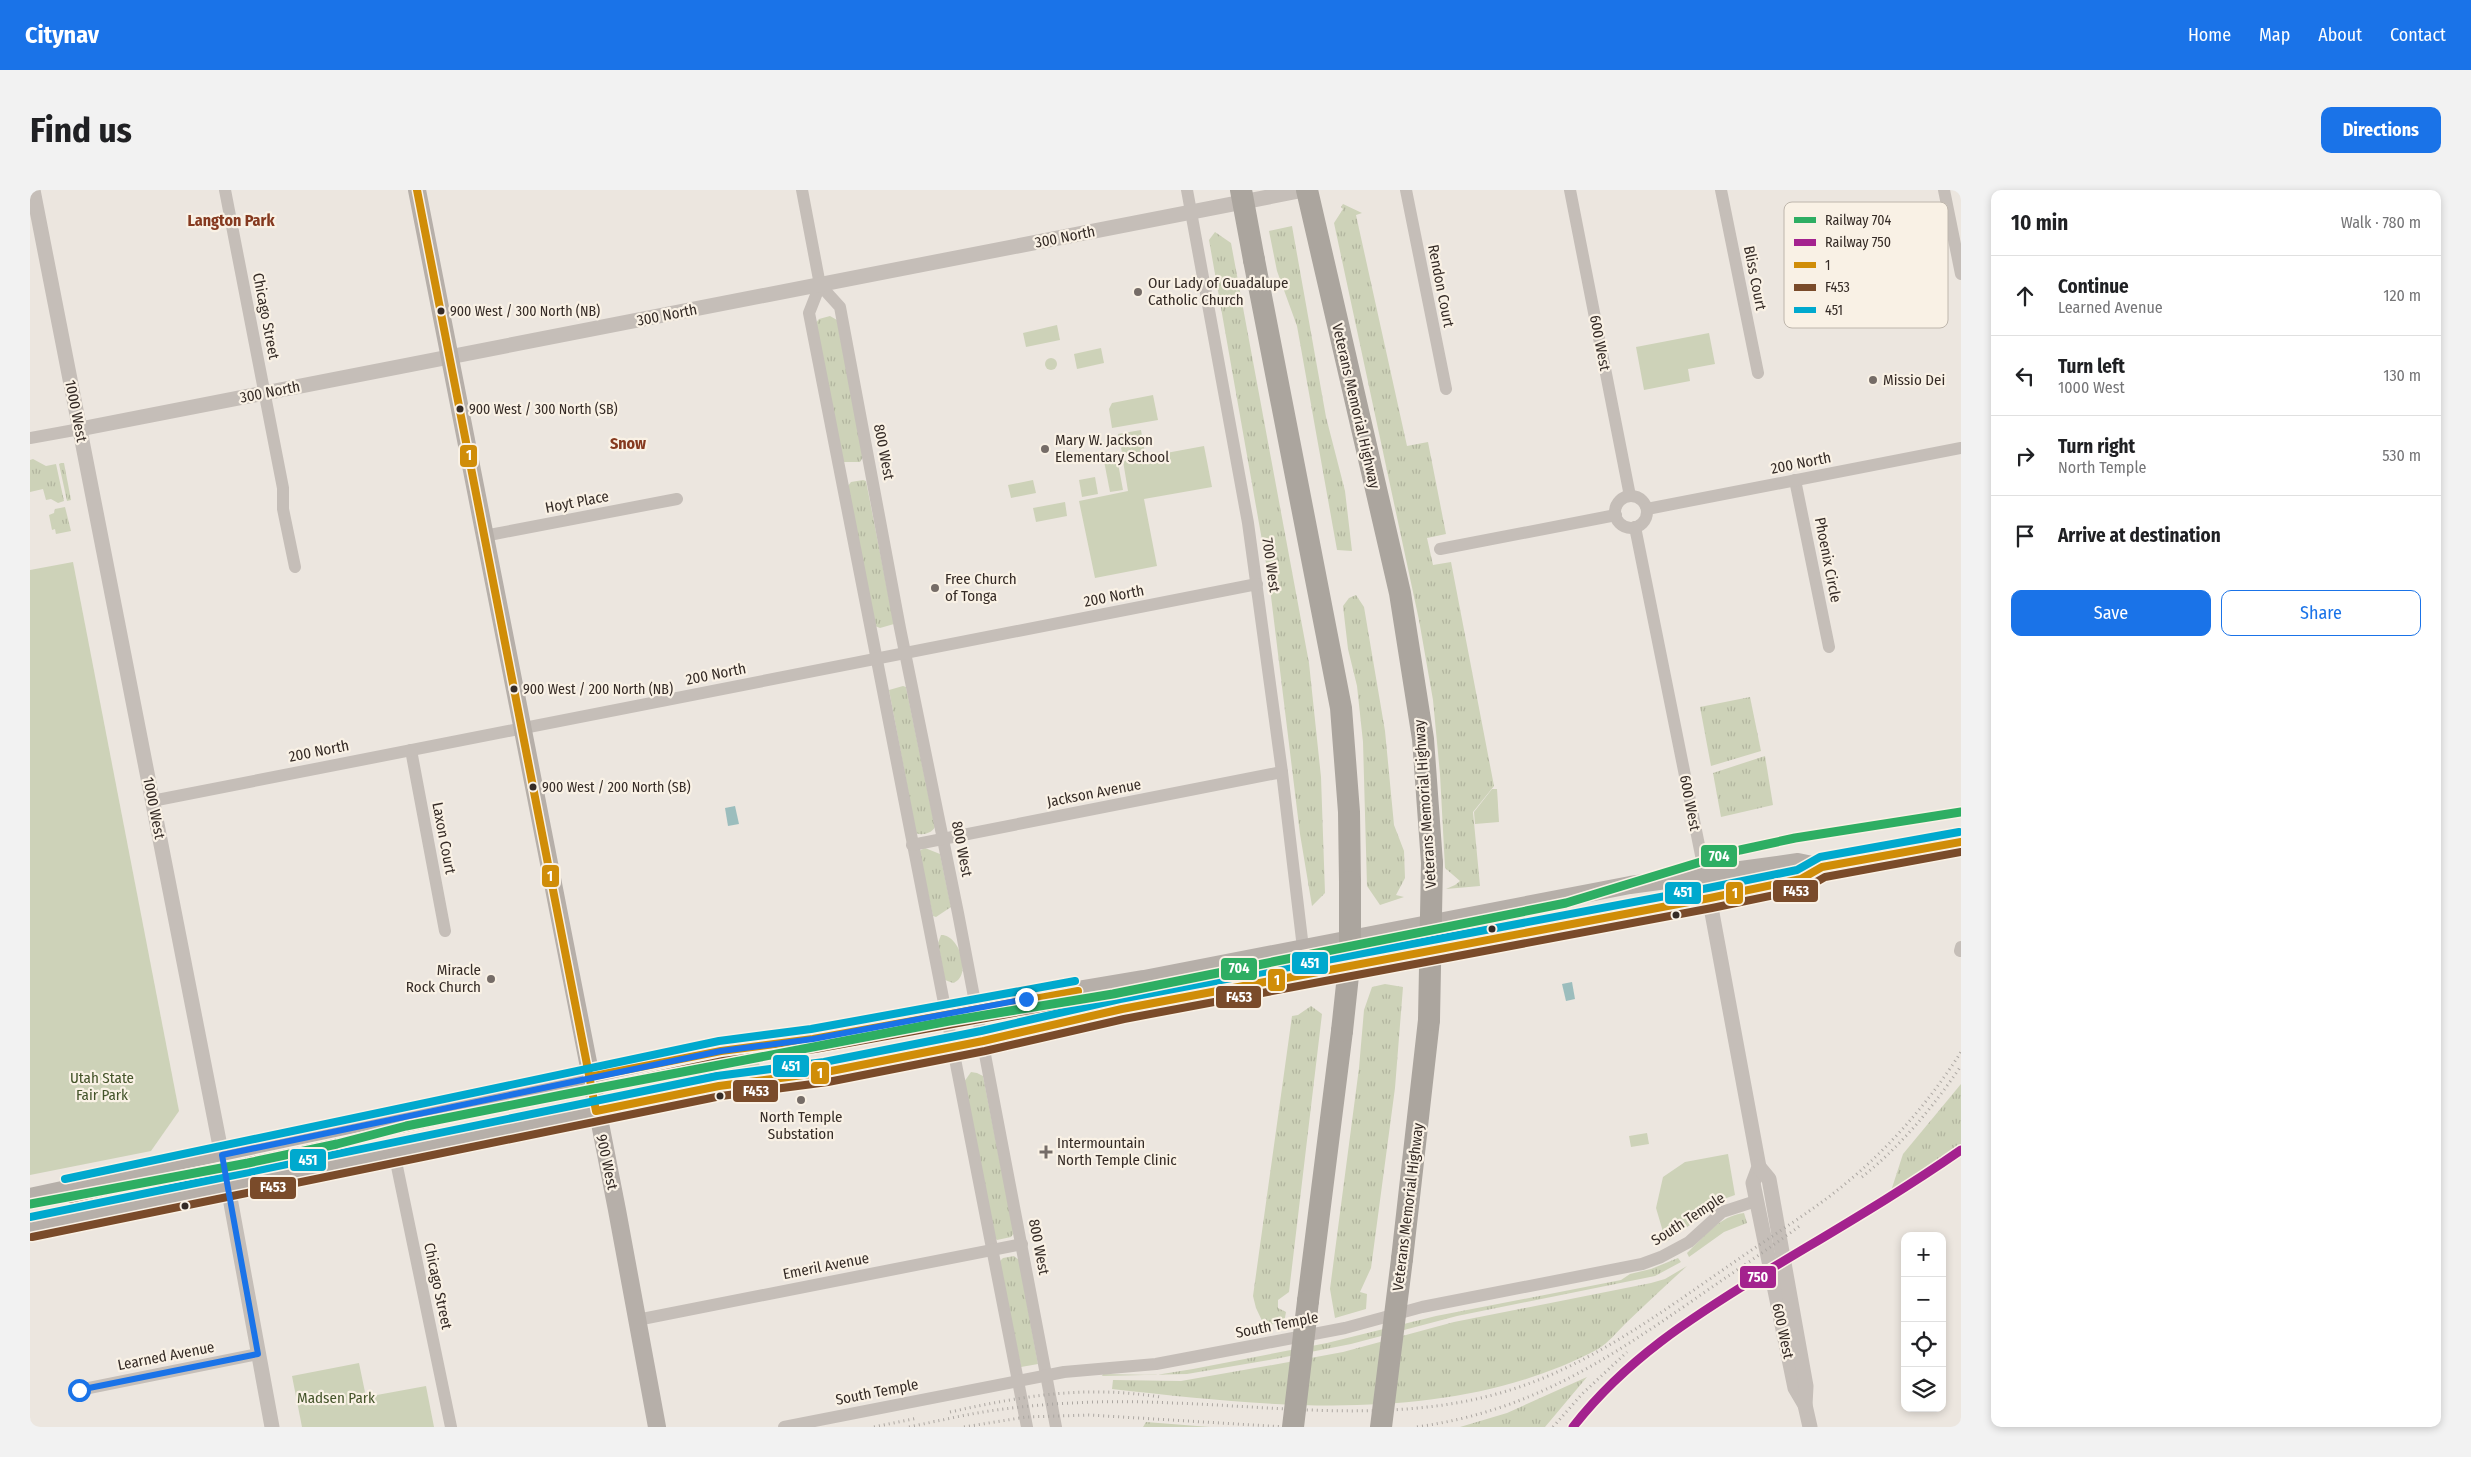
<!DOCTYPE html>
<html lang="en">
<head>
<meta charset="utf-8">
<style>
	:root { --surface:#fff; --page:#f2f2f2; --text:#202124; --muted:#757577; --line:#e0e0e0; --accent:#1a73e8 }
	body { margin:0; font-family:"Fira Sans Condensed",sans-serif; background:var(--page); color:var(--text) }
	.controls { position:absolute; right:15px; bottom:15px; display:grid; overflow:hidden; border-radius:10px; box-shadow:0 2px 8px #0003 }
	.controls button { width:45px; height:45px; display:grid; place-items:center; padding:0; border:0; border-bottom:1px solid var(--line); background:var(--surface); color:var(--text); font:25px sans-serif }
	.stop { position:absolute; width:15px; height:15px; margin:-11px; border:4px solid #1a73e8; border-radius:50%; background:#fff }
	.stop.end { background:#1a73e8; border-color:#fff; box-shadow:0 1px 5px #0008 }
	.list { margin:0; padding:0; list-style:none }
	h2 { display:flex; justify-content:space-between; align-items:center; height:65px; margin:0; padding:0 20px; font-size:21px }
	h2 small { font-size:16px; font-weight:400; color:var(--muted) }
	.list li { display:grid; grid-template-columns:32px 1fr auto; gap:15px; align-items:center; box-sizing:border-box; height:80px; padding:0 20px; border-top:1px solid var(--line) }
	.list b { display:block; font-size:19px; white-space:nowrap }
	.list p { margin:0; font-size:16px; white-space:nowrap; color:var(--muted) }
	.list em { font-size:16px; font-style:normal; color:var(--muted) }
	.actions { display:flex; gap:10px; padding:15px 20px }
	.actions a { flex:1; padding:11px 0; border:1px solid var(--accent); border-radius:10px; text-align:center; font-size:18px; color:var(--accent) }
	.actions .main { background:var(--accent); color:#fff }
	.icon { flex:none; width:28px; height:28px; fill:none; stroke:currentColor; stroke-width:2; stroke-linecap:round; stroke-linejoin:round }
	.map { position:relative; flex:none; width:1931px; height:1237px; overflow:hidden; border-radius:10px }
	header { display:flex; align-items:center; gap:30px; box-sizing:border-box; height:70px; padding:0 25px; background:var(--accent); color:#fff }
	header strong { font-size:24px }
	nav { display:flex; gap:28px; margin-inline-start:auto; font-size:18px }
	.intro { display:flex; align-items:center; justify-content:space-between; box-sizing:border-box; height:120px; padding:0 30px }
	h1 { margin:0; font-size:35px }
	.button { padding:12px 22px; border-radius:10px; background:var(--accent); color:#fff; font-size:18px; font-weight:700 }
	main { display:flex; gap:30px; padding:0 30px }
	aside { flex:1; background:var(--surface); border-radius:10px; box-shadow:0 2px 8px #0003 }
	.map>svg:first-child { display:block }
</style>
</head>
<body>
<header>
<strong>Citynav</strong>
<nav><a>Home</a><a>Map</a><a>About</a><a>Contact</a></nav>
</header>
<div class="intro"><h1>Find us</h1><a class="button">Directions</a></div>
<main>
<div class="map">
<svg width="1931" height="1237" viewBox="0 0 1931 1237">
	<defs>
		<pattern id="grass-tufts" width="24" height="20" patternUnits="userSpaceOnUse" patternTransform="scale(1.25)"><rect width="24" height="20" fill="#cdd2b8"/><path d="M3 7l-1-3M5 7V3M7 7l1-3M15 17l-1-3M17 17v-4M19 17l1-3" fill="none" stroke="#b1b49e"/></pattern>
	</defs>
	<rect width="100%" height="100%" fill="#ece6df"/>
	<g fill="url(#grass-tufts)">
		<path d="M1313,14L1332,23L1326,25L1377,256L1398,252L1416,344L1397,348L1403,375L1421,372L1464,596L1443,622L1450,696L1416,699L1425,695L1430,691L1415,678L1410,584L1403,510L1389,430L1304,33L1313,19L1311,17Z"/>
		<path d="M1262,36L1296,227L1315,301L1322,361L1307,360L1267,136L1247,81L1239,41Z"/>
		<path d="M1185,42L1201,53L1279,473L1291,587L1295,703L1282,716L1270,644L1239,390L1179,50Z"/>
		<path d="M800,126L807,130L833,267L830,272H813L785,134L789,129Z"/>
		<path d="M3,269L16,276L26,274L34,311L28,313L21,309L16,310L13,299L0,302V270Z"/>
		<path d="M31,273H34L41,310L37,311L29,274Z"/>
		<path d="M833,290L836,291L864,434L850,438L845,436L818,296L821,292Z"/>
		<path d="M35,317L41,341L26,344L25,339L22,340L19,325L24,323L25,319Z"/>
		<path d="M1326,405L1334,417L1355,541L1364,635L1374,661L1375,688L1366,705L1374,707L1350,715L1337,696L1333,552L1327,496L1318,459L1313,416L1319,408Z"/>
		<path d="M873,496L876,497L905,637C902,643 892,646 886,643L859,500Z"/>
		<path d="M1720,507L1731,561L1681,576L1670,517Z"/>
		<path d="M1735,566L1743,615L1691,627L1683,583Z"/>
		<path d="M895,658L910,664L921,717L906,727L903,726L889,661Z"/>
		<path d="M911,745C929,744 943,786 923,793L915,790L908,753Z"/>
		<path d="M1355,794L1373,797L1365,898L1341,1078L1330,1102L1337,1104L1336,1119L1305,1128L1300,1099L1329,878L1334,820L1342,797Z"/>
		<path d="M1281,816L1292,824L1259,1102L1248,1110V1118L1256,1122L1254,1133L1234,1135L1226,1118L1223,1106L1262,826L1268,825Z"/>
		<path d="M941,882L947,883L953,886L984,1043L981,1047L967,1050L965,1048L934,892Z"/>
		<path d="M1931,894V954L1861,1001L1873,964Z"/>
		<path d="M1714,1023L1717,1033L1694,1042L1659,1067L1657,1063C1674,1047 1689,1026 1714,1023Z"/>
		<path d="M984,1066L989,1070L1008,1174L991,1177L969,1072L973,1068Z"/>
		<path d="M1648,1068L1651,1072L1625,1086L1427,1126L1321,1154L1250,1168L1157,1184L1072,1186L1073,1184L1126,1185L1163,1179L1297,1153L1406,1126L1591,1090L1600,1084L1621,1079Z"/>
		<path d="M1657,1076C1636,1095 1616,1114 1596,1133C1587,1142 1578,1153 1568,1159C1421,1237 1242,1217 1082,1199L1083,1190L1151,1191L1248,1174L1313,1162L1424,1132L1621,1093L1635,1089Z"/>
		<path d="M1557,1187L1515,1237H1430L1477,1223Z"/>
		<path d="M1116,1232L1180,1237H1113Z"/>
	</g>
	<g fill="#cdd2b8">
		<path d="M1027,135L1030,150L996,157L993,143Z"/>
		<path d="M1679,143L1685,174L1658,179L1660,191L1614,200L1606,157Z"/>
		<path d="M1071,158L1074,173L1047,179L1044,164Z"/>
		<circle cx="1021" cy="174" r="6"/>
		<path d="M1123,205L1128,230L1082,238L1079,219L1082,213Z"/>
		<path d="M1111,240L1115,263L1093,267L1088,244Z"/>
		<path d="M1174,256L1182,297L1114,309L1127,376L1065,388L1049,311L1098,301L1093,271Z"/>
		<path d="M1087,268L1093,300L1080,302L1074,271Z"/>
		<path d="M1065,287L1068,304L1052,307L1049,290Z"/>
		<path d="M1003,290L1006,303L981,308L978,295Z"/>
		<path d="M1035,312L1037,326L1006,332L1003,318Z"/>
		<path d="M43,372L149,921L121,961L0,985V380Z"/>
		<path d="M1462,599H1467L1469,632L1445,634L1444,622Z"/>
		<path d="M1053,812L1054,813L970,830V826Z"/>
		<path d="M728,871L730,876L605,898V895Z"/>
		<path d="M1617,943L1619,954L1601,957L1599,946Z"/>
		<path d="M1698,964L1705,1005L1680,1014L1667,1030L1636,1052L1626,1018L1633,987L1655,972Z"/>
		<path d="M329,1173L336,1207L396,1196L404,1237H272L262,1186Z"/>
	</g>
	<g fill="#9bbdbd">
		<path d="M705,616L709,634L698,636L695,618Z"/>
		<path d="M1542,792L1545,809L1536,811L1532,794Z"/>
	</g>
	<g fill="none" stroke-linecap="round" stroke-linejoin="round">
		<g stroke="#c5beb8" stroke-width="12">
			<path d="M195,0L253,298V319L265,377"/>
			<path d="M772,0L790,95L810,117L870,438L928,723L1026,1237"/>
			<path d="M1157,0L1218,333L1252,582L1273,758"/>
			<path d="M1376,0L1416,199"/>
			<path d="M1540,0L1600,306"/>
			<path d="M1691,0L1728,183"/>
			<path d="M1914,0L1931,84"/>
			<path d="M790,95L779,123L997,1237"/>
			<path d="M0,248L50,239"/>
			<path d="M1765,290L1799,457"/>
			<circle cx="1601" cy="322" r="16"/>
			<path d="M1617,319L1931,258"/>
			<path d="M1605,337L1675,685"/>
			<path d="M454,346L647,309"/>
			<path d="M1410,359L1586,325"/>
			<path d="M381,560L415,741"/>
			<path d="M122,611L1227,394"/>
			<path d="M882,655L1252,582"/>
			<path d="M1930,761L1931,757"/>
			<path d="M364,962L421,1237"/>
			<path d="M607,1130L992,1054"/>
			<path d="M49,1200L228,1164"/>
			<path d="M754,1237L1034,1182L1126,1174L1221,1156L1315,1138L1392,1117L1612,1074L1631,1067L1659,1052L1692,1022L1726,1011"/>
		</g>
		<g stroke="#c5beb8" stroke-width="15">
			<path d="M3,0L198,997L242,1237"/>
			<path d="M50,239L1274,0"/>
			<path d="M1675,685L1729,977L1723,993L1765,1198L1775,1215L1780,1237"/>
			<path d="M1729,977L1739,989L1776,1196L1775,1215"/>
		</g>
		<g stroke="#b6afa9" stroke-width="18">
			<path d="M387,0L587,1020L627,1237"/>
			<path d="M0,1007L559,887L691,861L783,849L947,817L1114,789L1600,695L1768,672L1792,677L1931,652"/>
			<path d="M0,1037L325,971L433,947L689,896L796,882L953,851L1092,819L1771,689L1792,677"/>
		</g>
		<g stroke="#aba59e" stroke-width="22">
			<path d="M1277,0L1370,403L1393,549L1402,673"/>
			<path d="M1224,70L1311,518L1319,622L1320,692"/>
			<path d="M1372,1069L1399,830"/>
			<path d="M1278,1111L1312,841"/>
		</g>
		<g stroke="#aca7a2" stroke-width="3" stroke-dasharray="1 4" stroke-linecap="butt">
			<path d="M1832,987C1871,956 1903,917 1931,876"/>
			<path d="M920,1222C993,1206 1054,1195 1130,1207"/>
			<path d="M844,1237L888,1228"/>
			<path d="M879,1237C908,1231 937,1224 966,1220C1025,1212 1084,1210 1143,1213C1261,1217 1381,1236 1495,1195C1574,1167 1644,1113 1713,1066C1752,1039 1792,1015 1828,983C1867,949 1903,906 1931,862"/>
			<path d="M934,1237L996,1227L1059,1225L1256,1237"/>
			<path d="M1387,1237C1499,1221 1572,1173 1662,1111C1699,1085 1736,1061 1771,1035"/>
			<path d="M1523,1237L1552,1204L1597,1162"/>
		</g>
		<g stroke="#aba59e" stroke-width="22">
			<path d="M1211,0L1224,70"/>
			<path d="M1399,830L1402,673"/>
			<path d="M1312,841L1320,767V692"/>
			<path d="M1263,1237L1278,1111"/>
			<path d="M1351,1237L1372,1069"/>
		</g>
		<g stroke="#f9f1e5" stroke-width="11">
			<g id="bus-1">
				<path d="M387,0L566,921L689,896L796,882L953,851L1092,819L1680,708L1771,689L1792,677L1931,652"/>
				<path d="M559,887L691,861L783,849L1048,801"/>
			</g>
		</g>
		<g stroke="#f9f1e5" stroke-width="11">
			<g id="bus-2">
				<path d="M39,1009L693,871L785,859L1049,811"/>
				<path d="M2,1047L691,906L798,892L955,861L1094,829L1682,718L1774,699L1795,687L1931,662"/>
			</g>
		</g>
		<g stroke="#f9f1e5" stroke-width="11">
			<g id="bus-3">
				<path d="M35,989L689,851L781,839L1045,791"/>
				<path d="M0,1027L687,886L794,872L951,841L1090,809L1678,698L1767,680L1790,667L1929,642"/>
			</g>
		</g>
		<use href="#bus-1" stroke="#d08d08" stroke-width="8"/>
		<use href="#bus-2" stroke="#7a4b2a" stroke-width="8"/>
		<use href="#bus-3" stroke="#00a9ce" stroke-width="8"/>
		<g stroke="#f9f1e5" stroke-width="12">
			<path id="rail-1" d="M0,1014L218,973L307,954L376,936L532,905L919,831L1083,804L1536,713L1710,660L1765,648L1931,622"/>
		</g>
		<g stroke="#f9f1e5" stroke-width="12">
			<path id="rail-2" d="M1543,1237C1596,1169 1661,1128 1734,1083C1800,1043 1868,1004 1931,960"/>
		</g>
		<use href="#rail-1" stroke="#2eae63" stroke-width="9"/>
		<use href="#rail-2" stroke="#a4228e" stroke-width="9"/>
	</g>
	<g fill="none" stroke-linecap="round" stroke-linejoin="round">
		<path stroke="#1a73e8" stroke-width="6" d="M49,1200L228,1164L192,965L691,861L783,849L996,809"/>
	</g>
	<g fill="#756c67" stroke="#f9f1e5" stroke-width="2">
		<circle cx="1108" cy="102" r="5"/>
		<circle cx="1843" cy="190" r="5"/>
		<circle cx="1015" cy="259" r="5"/>
		<circle cx="905" cy="398" r="5"/>
		<circle cx="461" cy="789" r="5"/>
		<circle cx="771" cy="910" r="5"/>
		<path d="M1013.5 954.5h5v5h5v5h-5v5h-5v-5h-5v-5h5z"/>
	</g>
	<g fill="#352b26" stroke="#f9f1e5" stroke-width="2">
		<circle cx="411" cy="121" r="4.5"/>
		<circle cx="430" cy="219" r="4.5"/>
		<circle cx="484" cy="499" r="4.5"/>
		<circle cx="503" cy="597" r="4.5"/>
		<circle cx="1646" cy="725" r="4.5"/>
		<circle cx="1462" cy="739" r="4.5"/>
		<circle cx="690" cy="906" r="4.5"/>
		<circle cx="155" cy="1016" r="4.5"/>
	</g>
	<g text-anchor="middle" stroke-width="4.5" stroke-linejoin="round" paint-order="stroke">
		<g font-size="14" fill="#352b26" stroke="#f9f1e5" text-anchor="start">
			<text x="420" y="126">900 West / 300 North (NB)</text>
			<text x="439" y="224">900 West / 300 North (SB)</text>
			<text x="493" y="504">900 West / 200 North (NB)</text>
			<text x="512" y="602">900 West / 200 North (SB)</text>
		</g>
		<g font-size="15" fill="#352b26" stroke="#f9f1e5">
			<text transform="translate(1035 47) rotate(-11)" y="5">300 North</text>
			<text transform="translate(1725 88) rotate(79)" y="5">Bliss Court</text>
			<text transform="translate(1411 96) rotate(79)" y="5">Rendon Court</text>
			<text transform="translate(637 125) rotate(-11)" y="5">300 North</text>
			<text transform="translate(236 126) rotate(79)" y="5">Chicago Street</text>
			<text transform="translate(1570 153) rotate(79)" y="5">600 West</text>
			<text transform="translate(240 202) rotate(-11)" y="5">300 North</text>
			<text transform="translate(1326 216) rotate(77)" y="5">Veterans Memorial Highway</text>
			<text transform="translate(46 221) rotate(79)" y="5">1000 West</text>
			<text transform="translate(854 262) rotate(79)" y="5">800 West</text>
			<text transform="translate(1771 273) rotate(-11)" y="5">200 North</text>
			<text transform="translate(547 312) rotate(-11)" y="5">Hoyt Place</text>
			<text transform="translate(1798 370) rotate(79)" y="5">Phoenix Circle</text>
			<text transform="translate(1241 375) rotate(82)" y="5">700 West</text>
			<text transform="translate(1084 406) rotate(-11)" y="5">200 North</text>
			<text transform="translate(686 484) rotate(-11)" y="5">200 North</text>
			<text transform="translate(289 561) rotate(-11)" y="5">200 North</text>
			<text transform="translate(1064 603) rotate(-11)" y="5">Jackson Avenue</text>
			<text transform="translate(1660 613) rotate(79)" y="5">600 West</text>
			<text transform="translate(1395 614) rotate(-94)" y="5">Veterans Memorial Highway</text>
			<text transform="translate(124 618) rotate(79)" y="5">1000 West</text>
			<text transform="translate(414 648) rotate(79)" y="5">Laxon Court</text>
			<text transform="translate(932 659) rotate(79)" y="5">800 West</text>
			<text transform="translate(577 972) rotate(78)" y="5">900 West</text>
			<text transform="translate(1378 1017) rotate(-83)" y="5">Veterans Memorial Highway</text>
			<text transform="translate(1658 1029) rotate(-33)" y="5">South Temple</text>
			<text transform="translate(1009 1057) rotate(79)" y="5">800 West</text>
			<text transform="translate(796 1076) rotate(-11)" y="5">Emeril Avenue</text>
			<text transform="translate(408 1096) rotate(78)" y="5">Chicago Street</text>
			<text transform="translate(1247 1135) rotate(-11)" y="5">South Temple</text>
			<text transform="translate(1753 1141) rotate(78)" y="5">600 West</text>
			<text transform="translate(136 1166) rotate(-11)" y="5">Learned Avenue</text>
			<text transform="translate(847 1202) rotate(-11)" y="5">South Temple</text>
		</g>
		<g font-size="15" fill="#352b26" stroke="#f9f1e5" text-anchor="start">
			<text x="1118" y="98">Our Lady of Guadalupe<tspan x="1118" dy="17">Catholic Church</tspan></text>
			<text x="1853" y="195">Missio Dei</text>
			<text x="1025" y="255">Mary W. Jackson<tspan x="1025" dy="17">Elementary School</tspan></text>
			<text x="915" y="394">Free Church<tspan x="915" dy="17">of Tonga</tspan></text>
			<text x="451" y="785" text-anchor="end">Miracle<tspan x="451" dy="17">Rock Church</tspan></text>
			<text x="771" y="932" text-anchor="middle">North Temple<tspan x="771" dy="17">Substation</tspan></text>
			<text x="1027" y="958">Intermountain<tspan x="1027" dy="17">North Temple Clinic</tspan></text>
		</g>
		<g font-size="15" fill="#44542a" stroke="#f9f1e5">
			<text x="72" y="893">Utah State<tspan x="72" dy="17">Fair Park</tspan></text>
			<text x="306" y="1213">Madsen Park</text>
		</g>
		<g font-size="16" font-weight="bold" fill="#85391f" stroke="#f9f1e5">
			<text x="201" y="36">Langton Park</text>
			<text x="598" y="259">Snow</text>
		</g>
	</g>
	<rect x="1754" y="12" width="164" height="126" rx="8" fill="#f9f1e5" stroke="#beb6ac" stroke-width="1"/>
	<rect x="1764" y="27" width="22" height="6" fill="#2eae63"/>
	<rect x="1764" y="49" width="22" height="7" fill="#a4228e"/>
	<rect x="1764" y="72" width="22" height="6" fill="#d08d08"/>
	<rect x="1764" y="94" width="22" height="7" fill="#7a4b2a"/>
	<rect x="1764" y="117" width="22" height="6" fill="#00a9ce"/>
	<g font-size="14" fill="#352b26">
		<text x="1795" y="35">Railway 704</text>
		<text x="1795" y="57">Railway 750</text>
		<text x="1795" y="80">1</text>
		<text x="1795" y="102">F453</text>
		<text x="1795" y="125">451</text>
	</g>
	<g stroke="#f9f1e5" stroke-width="2">
		<rect x="429" y="254" width="19" height="24" rx="5" fill="#d08d08"/>
		<rect x="1670" y="654" width="38" height="24" rx="5" fill="#2eae63"/>
		<rect x="511" y="674" width="19" height="24" rx="5" fill="#d08d08"/>
		<rect x="1742" y="689" width="47" height="24" rx="5" fill="#7a4b2a"/>
		<rect x="1634" y="691" width="38" height="24" rx="5" fill="#00a9ce"/>
		<rect x="1695" y="691" width="19" height="24" rx="5" fill="#d08d08"/>
		<rect x="1261" y="761" width="38" height="24" rx="5" fill="#00a9ce"/>
		<rect x="1190" y="767" width="38" height="24" rx="5" fill="#2eae63"/>
		<rect x="1237" y="778" width="19" height="24" rx="5" fill="#d08d08"/>
		<rect x="1185" y="795" width="47" height="24" rx="5" fill="#7a4b2a"/>
		<rect x="742" y="864" width="38" height="24" rx="5" fill="#00a9ce"/>
		<rect x="780" y="871" width="20" height="24" rx="5" fill="#d08d08"/>
		<rect x="702" y="889" width="47" height="24" rx="5" fill="#7a4b2a"/>
		<rect x="259" y="958" width="38" height="24" rx="5" fill="#00a9ce"/>
		<rect x="219" y="986" width="48" height="24" rx="5" fill="#7a4b2a"/>
		<rect x="1709" y="1075" width="38" height="24" rx="5" fill="#a4228e"/>
	</g>
	<g font-size="14" text-anchor="middle" font-weight="bold" fill="#fff">
		<text x="439" y="270">1</text>
		<text x="1689" y="671">704</text>
		<text x="520" y="691">1</text>
		<text x="1766" y="706">F453</text>
		<text x="1653" y="707">451</text>
		<text x="1705" y="708">1</text>
		<text x="1280" y="778">451</text>
		<text x="1209" y="783">704</text>
		<text x="1247" y="795">1</text>
		<text x="1209" y="812">F453</text>
		<text x="761" y="881">451</text>
		<text x="790" y="888">1</text>
		<text x="726" y="906">F453</text>
		<text x="278" y="975">451</text>
		<text x="243" y="1002">F453</text>
		<text x="1728" y="1092">750</text>
	</g>
</svg>
<div class="controls">
<button>+</button>
<button>−</button>
<button><svg class="icon" aria-label="locate" viewBox="0 0 24 24"><circle cx="12" cy="12" r="6"/><path d="M12 2v4M12 18v4M2 12h4M18 12h4"/></svg></button>
<button><svg class="icon" aria-label="layers" viewBox="0 0 24 24"><path d="M12 4l9 5-9 5-9-5zM3 14l9 5 9-5"/></svg></button>
</div>
<div class="stop" style="left:49px;top:1200px"></div>
<div class="stop end" style="left:996px;top:809px"></div>
</div>
<aside>
<h2>10 min<small>Walk · 780 m</small></h2>
<ul class="list">
<li><svg class="icon" aria-label="ahead" viewBox="0 0 24 24"><path d="M12 20V5M6 11l6-6 6 6"/></svg><div><b>Continue</b><p>Learned Avenue</p></div><em>120 m</em></li>
<li><svg class="icon" aria-label="left" viewBox="0 0 24 24"><path d="M17 20v-9H6M10 6l-5 5 5 5"/></svg><div><b>Turn left</b><p>1000 West</p></div><em>130 m</em></li>
<li><svg class="icon" aria-label="right" viewBox="0 0 24 24"><path d="M7 20v-9h11M14 6l5 5-5 5"/></svg><div><b>Turn right</b><p>North Temple</p></div><em>530 m</em></li>
<li><svg class="icon" aria-label="arrive" viewBox="0 0 24 24"><path d="M6 21V4h12l-3 4 3 4H6"/></svg><div><b>Arrive at destination</b></div></li>
</ul>
<div class="actions"><a class="main">Save</a><a>Share</a></div>
</aside>
</main>
</body>
</html>
